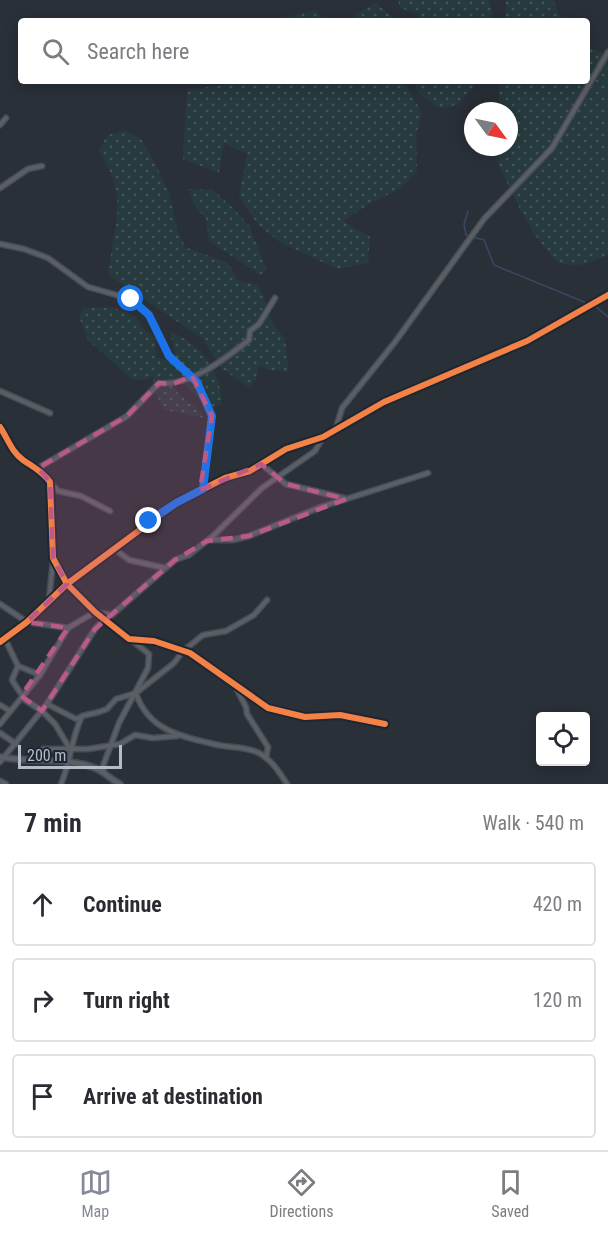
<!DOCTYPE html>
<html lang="en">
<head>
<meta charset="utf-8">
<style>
	:root { --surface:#fff; --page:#f7f7f7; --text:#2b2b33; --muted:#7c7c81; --line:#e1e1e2; --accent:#848b96 }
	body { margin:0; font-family:"Roboto Condensed",sans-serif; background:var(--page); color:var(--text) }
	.controls { position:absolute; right:18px; bottom:18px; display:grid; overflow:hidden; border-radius:6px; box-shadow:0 3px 15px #0003 }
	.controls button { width:54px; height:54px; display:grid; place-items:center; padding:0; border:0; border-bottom:2px solid var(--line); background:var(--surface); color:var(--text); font:30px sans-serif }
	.compass { position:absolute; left:464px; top:102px; width:54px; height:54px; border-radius:50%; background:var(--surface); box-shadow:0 3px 15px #0003; rotate:123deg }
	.scale { position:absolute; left:18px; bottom:15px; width:104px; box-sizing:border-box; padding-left:6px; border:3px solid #b4bcc9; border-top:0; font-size:16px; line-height:21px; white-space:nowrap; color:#b4bcc9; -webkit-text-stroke:4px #1d2633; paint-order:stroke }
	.stop { position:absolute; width:18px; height:18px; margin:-14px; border:4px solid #1a73e8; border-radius:50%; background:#fff }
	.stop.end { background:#1a73e8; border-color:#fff; box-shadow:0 2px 6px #0008 }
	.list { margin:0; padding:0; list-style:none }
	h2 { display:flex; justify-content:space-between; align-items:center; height:78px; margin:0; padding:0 24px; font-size:26px }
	h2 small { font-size:20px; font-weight:400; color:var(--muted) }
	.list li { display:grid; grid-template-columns:39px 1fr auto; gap:18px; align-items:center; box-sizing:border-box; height:84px; margin:0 12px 12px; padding:0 12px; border:2px solid var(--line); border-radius:6px }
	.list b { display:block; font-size:22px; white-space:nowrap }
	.list em { font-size:20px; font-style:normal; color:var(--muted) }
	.icon { flex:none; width:33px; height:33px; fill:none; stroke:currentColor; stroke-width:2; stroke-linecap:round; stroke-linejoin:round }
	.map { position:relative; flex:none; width:608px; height:784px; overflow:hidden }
	.search { position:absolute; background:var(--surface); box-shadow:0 3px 15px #0003; left:18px; right:18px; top:18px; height:66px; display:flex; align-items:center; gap:15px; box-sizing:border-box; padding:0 21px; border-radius:6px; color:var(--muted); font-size:22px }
	.sheet { height:366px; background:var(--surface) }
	nav { display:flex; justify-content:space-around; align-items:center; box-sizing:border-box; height:84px; border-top:2px solid var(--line); background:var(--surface); font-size:16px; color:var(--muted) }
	nav a { display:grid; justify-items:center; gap:3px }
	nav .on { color:var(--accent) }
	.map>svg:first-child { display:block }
</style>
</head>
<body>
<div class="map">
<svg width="608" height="784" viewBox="0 0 608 784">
	<defs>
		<pattern id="grass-dots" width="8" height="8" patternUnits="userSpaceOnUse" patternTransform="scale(1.5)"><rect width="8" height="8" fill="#273a3e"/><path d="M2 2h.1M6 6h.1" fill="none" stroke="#445559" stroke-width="1.8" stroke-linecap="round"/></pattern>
	</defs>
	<rect width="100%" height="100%" fill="#2a3038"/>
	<g fill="url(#grass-dots)">
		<path d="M398,0H489L494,21H419L418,14L400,8Z"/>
		<path d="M506,0H553L563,21H506Z"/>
		<path d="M377,3L396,21H353L355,14Z"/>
		<path d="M317,10L324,21H271Z"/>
		<path d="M587,47L608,55V255C593,261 575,270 559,262C538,250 507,184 497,161L501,147H509V111H499V81H587Z"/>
		<path d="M225,81H404L422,113L416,134L417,171L401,188L371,203L343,221L370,237L368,263L337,269L280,242L258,225L239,196L247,154L224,143L219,173L183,159L187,90L222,85Z"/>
		<path d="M413,81H478L458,105L439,108L419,93Z"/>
		<path d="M125,131L141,139L153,159L169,192L177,229L185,247L228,263L238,280L258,285C270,306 266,320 285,338L289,372L269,370L259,366L256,379L249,387L222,369L202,338L108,275C114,222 130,200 99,151L107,135Z"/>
		<path d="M189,189L213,190L232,207L250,227L267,270L260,275L209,241L206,219L193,203Z"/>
		<path d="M112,307L136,317L143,329L155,338L156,357L177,363L170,332C200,342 223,373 221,405L209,409L183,383H171C178,398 196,404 205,418L164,410L154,390L153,376L145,380L132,379L88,340L79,317L84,308Z"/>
	</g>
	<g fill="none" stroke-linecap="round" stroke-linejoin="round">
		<g stroke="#384963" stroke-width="1.5">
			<path d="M468,211L464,224L466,235L484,240L494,265L589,304"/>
			<path d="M594,305L608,317"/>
		</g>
		<g stroke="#484c53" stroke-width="7">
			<g id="minor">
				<path d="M0,125L6,118"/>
				<path d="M0,188L28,169L42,166"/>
				<path d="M0,244L24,249L48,258L88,287L131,299L149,315L169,356L197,382L212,416L203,489"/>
				<path d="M0,391L50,413"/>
				<path d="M0,427C8,439 11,451 23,460C33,467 42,471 50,482L53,558L67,584L95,612L129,639L154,641L190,653L268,708L305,717L340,715L385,724"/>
				<path d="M336,428L342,408L395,342L484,219L552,148L608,52"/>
				<path d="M261,464L286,484L344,498"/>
				<path d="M38,468L127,416L159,383C192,386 224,359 249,340L250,331L259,324L275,298"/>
				<path d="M50,482L58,491L81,496L110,511"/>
				<path d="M209,540H233L249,536L321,507L428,473"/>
				<path d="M113,548L129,560L165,568"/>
				<path d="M49,599L53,562"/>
				<path d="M0,604L27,622L68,628L95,612L112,615L175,560L189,555L213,536L262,488L315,451L323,437"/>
				<path d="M5,639L18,666L12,680L25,700L42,711L55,724L70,749"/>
				<path d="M0,642L27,622L67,584L176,503L225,478L250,471L286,449L323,437L384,402L527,341L608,295"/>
				<path d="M18,666L40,675"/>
				<path d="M235,686L246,707L247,714L268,747L266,758"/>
				<path d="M136,693C148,731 183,737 218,745C232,748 245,746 259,753C272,760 279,772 287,784"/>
				<path d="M47,704L76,719L81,717"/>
				<path d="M0,705L10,711"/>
				<path d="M0,724L40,675L68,628"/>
				<path d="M0,733L16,744"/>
				<path d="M34,760L43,749H88L120,744L135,735L153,738L177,736"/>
				<path d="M0,762L47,704L95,629L104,619"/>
				<path d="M104,773L103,766L119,723L148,668L149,654L130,639"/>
				<path d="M0,781L6,784"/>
				<path d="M61,784C71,761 71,739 82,716L99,712L107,709L116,699L136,693L174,663L183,651L203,635L226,631L254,615L267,600"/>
			</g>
		</g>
		<g stroke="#484c53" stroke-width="8">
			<path id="tertiary" d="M0,757C28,763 73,757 97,769C105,773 112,780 120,784"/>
		</g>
		<use href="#minor" stroke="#5a5e66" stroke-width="4"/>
		<use href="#tertiary" stroke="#5a5e66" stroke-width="4.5"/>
		<g stroke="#1d2633" stroke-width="10">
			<g id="cycleway">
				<path d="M0,427C8,439 11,451 23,460C33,467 42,471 50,482L53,558L67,584L95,612L129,639L154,641L190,653L268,708L305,717L340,715L385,724"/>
				<path d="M0,642L27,622L67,584L176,503L225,478L250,471L286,449L323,437L384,402L527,341L608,295"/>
			</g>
		</g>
		<use href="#cycleway" stroke="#f48246" stroke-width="6"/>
	</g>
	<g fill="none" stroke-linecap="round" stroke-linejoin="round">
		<path stroke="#1a73e8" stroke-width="8" d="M131,299L149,315L169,356L197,382L212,416L203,489L176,503L149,521"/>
	</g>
	<path fill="#bc5a87" fill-opacity="0.2" stroke="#bc5a87" stroke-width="4.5" stroke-dasharray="12 8" stroke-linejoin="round" d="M192,376L212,416L200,490L261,464L286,484L346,499L249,536L207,541L175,560L95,629L42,711L21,696L68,628L27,622L67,584L53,558L50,482L38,468L127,416L159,383L173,384Z"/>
</svg>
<div class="controls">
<button><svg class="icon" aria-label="locate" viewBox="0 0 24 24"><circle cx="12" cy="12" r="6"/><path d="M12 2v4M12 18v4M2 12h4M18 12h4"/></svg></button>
</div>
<svg class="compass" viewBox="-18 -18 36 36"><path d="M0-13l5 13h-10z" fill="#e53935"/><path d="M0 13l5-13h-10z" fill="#7c7c81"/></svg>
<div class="scale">200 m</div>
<div class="stop" style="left:131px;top:299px"></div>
<div class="stop end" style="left:149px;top:521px"></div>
<div class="search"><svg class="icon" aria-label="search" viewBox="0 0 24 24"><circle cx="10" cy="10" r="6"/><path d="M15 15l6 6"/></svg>Search here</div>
</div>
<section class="sheet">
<h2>7 min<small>Walk · 540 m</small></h2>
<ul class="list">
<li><svg class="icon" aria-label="ahead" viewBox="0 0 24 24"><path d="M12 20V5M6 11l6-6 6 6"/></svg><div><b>Continue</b></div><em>420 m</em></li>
<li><svg class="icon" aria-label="right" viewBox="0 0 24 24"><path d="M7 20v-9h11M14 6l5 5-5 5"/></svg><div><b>Turn right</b></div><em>120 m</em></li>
<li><svg class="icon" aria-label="arrive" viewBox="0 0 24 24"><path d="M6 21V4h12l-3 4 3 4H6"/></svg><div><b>Arrive at destination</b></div></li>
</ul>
</section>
<nav>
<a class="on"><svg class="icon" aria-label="map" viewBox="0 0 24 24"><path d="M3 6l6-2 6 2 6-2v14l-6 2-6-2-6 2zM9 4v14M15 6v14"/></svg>Map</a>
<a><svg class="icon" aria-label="directions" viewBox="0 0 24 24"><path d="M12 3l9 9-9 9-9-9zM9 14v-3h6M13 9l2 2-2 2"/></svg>Directions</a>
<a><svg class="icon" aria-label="saved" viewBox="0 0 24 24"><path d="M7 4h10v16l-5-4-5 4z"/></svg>Saved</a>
</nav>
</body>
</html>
